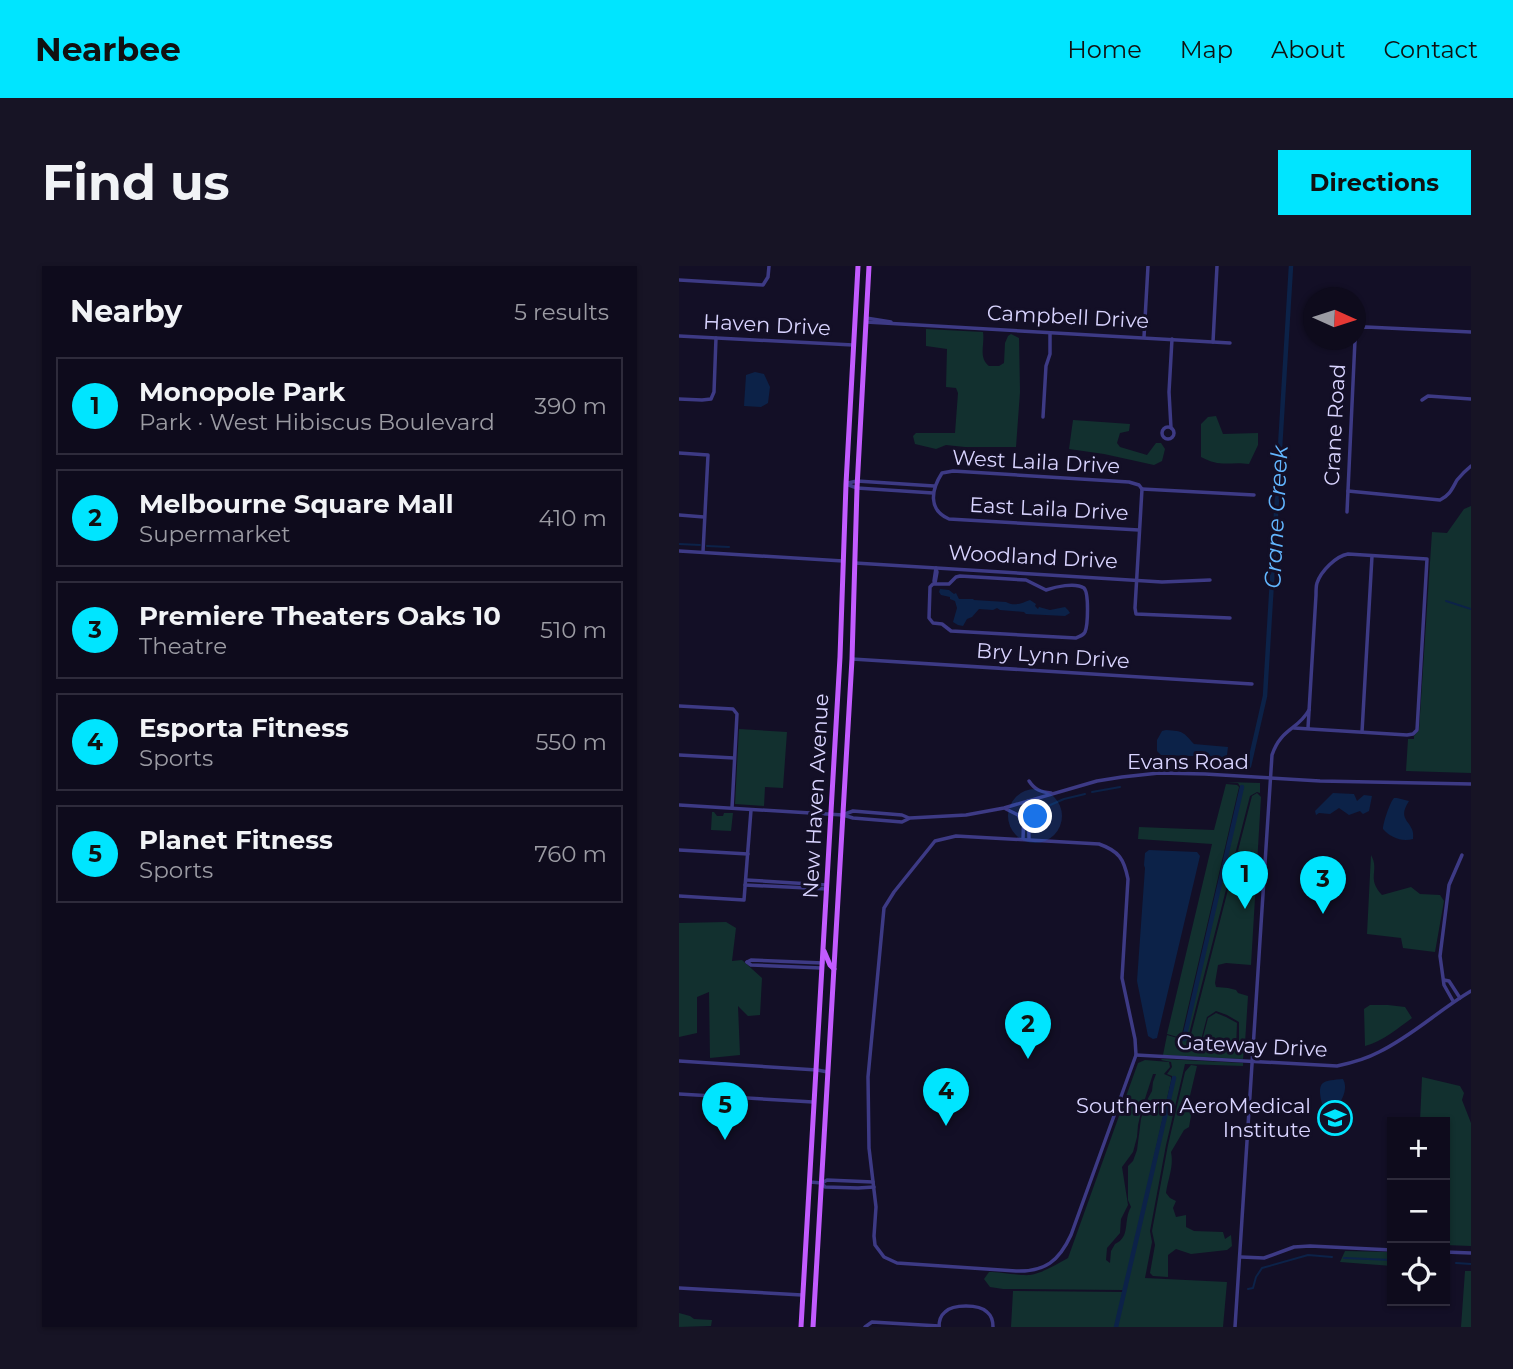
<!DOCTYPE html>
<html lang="en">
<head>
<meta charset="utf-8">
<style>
	:root { --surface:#0e0b1c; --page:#171425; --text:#f1f3f6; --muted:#9b9ba3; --line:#2e2b3b; --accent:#00e5ff }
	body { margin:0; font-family:Montserrat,sans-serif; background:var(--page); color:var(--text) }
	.controls { position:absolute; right:21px; bottom:21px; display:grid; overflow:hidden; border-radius:0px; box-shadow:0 2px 5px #0004 }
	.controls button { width:63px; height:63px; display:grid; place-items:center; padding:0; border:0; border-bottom:2px solid var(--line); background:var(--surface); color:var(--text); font:35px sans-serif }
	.compass { position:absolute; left:624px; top:21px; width:63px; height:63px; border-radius:50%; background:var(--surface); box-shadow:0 2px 5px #0004; rotate:93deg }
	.you { position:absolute; left:357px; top:551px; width:24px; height:24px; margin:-18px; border:5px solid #fff; border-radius:50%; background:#1a73e8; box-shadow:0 0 0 10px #1a73e833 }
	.badge { display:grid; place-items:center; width:46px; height:46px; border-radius:50%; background:var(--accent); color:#111; font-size:23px; font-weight:700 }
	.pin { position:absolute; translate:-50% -58px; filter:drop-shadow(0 2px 4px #0008) }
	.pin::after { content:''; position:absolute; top:37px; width:24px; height:21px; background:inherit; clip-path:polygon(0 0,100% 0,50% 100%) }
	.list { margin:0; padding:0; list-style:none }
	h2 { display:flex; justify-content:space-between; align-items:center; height:91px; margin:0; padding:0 28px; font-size:30px }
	h2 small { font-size:23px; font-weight:400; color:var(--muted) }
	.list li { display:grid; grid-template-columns:46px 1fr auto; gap:21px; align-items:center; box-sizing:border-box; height:98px; margin:0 14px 14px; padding:0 14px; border:2px solid var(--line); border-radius:0px }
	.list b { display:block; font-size:26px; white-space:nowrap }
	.list p { margin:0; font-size:23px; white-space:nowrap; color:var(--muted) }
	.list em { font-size:23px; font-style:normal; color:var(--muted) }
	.icon { flex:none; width:38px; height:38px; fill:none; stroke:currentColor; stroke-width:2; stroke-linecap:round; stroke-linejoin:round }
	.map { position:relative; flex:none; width:792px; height:1061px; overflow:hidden; border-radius:0px }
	header { display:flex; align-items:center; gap:42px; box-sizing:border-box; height:98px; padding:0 35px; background:var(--accent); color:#111 }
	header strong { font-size:33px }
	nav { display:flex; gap:38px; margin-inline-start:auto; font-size:24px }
	.intro { display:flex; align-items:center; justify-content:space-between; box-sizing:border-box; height:168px; padding:0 42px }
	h1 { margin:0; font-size:49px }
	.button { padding:18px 32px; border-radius:0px; background:var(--accent); color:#111; font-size:24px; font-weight:700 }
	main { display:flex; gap:42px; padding:0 42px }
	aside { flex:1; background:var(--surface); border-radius:0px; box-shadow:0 2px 5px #0004 }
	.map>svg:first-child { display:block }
</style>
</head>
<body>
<header>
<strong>Nearbee</strong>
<nav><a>Home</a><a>Map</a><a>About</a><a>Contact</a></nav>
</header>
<div class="intro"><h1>Find us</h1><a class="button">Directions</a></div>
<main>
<aside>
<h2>Nearby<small>5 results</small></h2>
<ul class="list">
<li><span class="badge">1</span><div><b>Monopole Park</b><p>Park · West Hibiscus Boulevard</p></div><em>390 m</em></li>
<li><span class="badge">2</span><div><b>Melbourne Square Mall</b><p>Supermarket</p></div><em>410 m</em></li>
<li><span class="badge">3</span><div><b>Premiere Theaters Oaks 10</b><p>Theatre</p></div><em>510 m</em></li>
<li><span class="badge">4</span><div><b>Esporta Fitness</b><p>Sports</p></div><em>550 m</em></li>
<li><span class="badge">5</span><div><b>Planet Fitness</b><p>Sports</p></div><em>760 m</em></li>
</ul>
</aside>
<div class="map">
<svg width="792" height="1061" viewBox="0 0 792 1061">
	<rect width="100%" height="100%" fill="#130f26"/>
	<g fill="#12302f" fill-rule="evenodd">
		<path d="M247,63L304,66C306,79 299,91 310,100H320L325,97L326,77L329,70L332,68L340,72L341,126L337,181H286L267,179L257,183L236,178L234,170L237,167H276L279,127L277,122L267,121L268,83L247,80Z"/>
		<path d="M537,150L544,168L579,167V179L570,198C551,195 542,202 522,191V158L529,151Z"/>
		<path d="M394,154L451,158L450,165L441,167L438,177L441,181L468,189L477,177H482L486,183L483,195L475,199L425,188L390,183Z"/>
		<path d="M792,240V507L727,505L729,473H735V470L740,464L753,266L768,267L785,243Z"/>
		<path d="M60,463L108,466L104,522L86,521L85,540L56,538Z"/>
		<path d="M547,516L581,517V527L578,526L571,530L509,772L522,779L529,752L537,747L547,751L558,757L557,783L560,789L565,783L564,793L484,789L488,769L502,773L504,772L562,522L559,517Z"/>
		<path d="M547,518L558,519L560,521L502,772L488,768L533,578L459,573L460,561L535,564Z"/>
		<path d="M578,527L582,531L572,699L547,697L539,699L536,717L537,721L549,722L557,724L559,727L569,730L566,777L560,787V756L548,749L537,745L528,751L521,778L511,772L573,530Z"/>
		<path d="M33,546H35L38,550H44L45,547H54L52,565L32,564Z"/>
		<path d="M692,589C701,605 687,612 703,629L732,621L741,628L761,629L765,635L756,686L724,682L722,672L688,668Z"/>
		<path d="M47,656L57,662L53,695L63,694L83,712L81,749L69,750L59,740L61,789L31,792L30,726L18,731V767L0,771V657Z"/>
		<path d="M691,739H709L726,741L733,752C719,762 703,776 686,780L685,743Z"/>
		<path d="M483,793L564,797V800L506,798L487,879L471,965L473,976L466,1012L548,1016L544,1061H332L334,1025L445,1026L447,1024L494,815L493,810L488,808L493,801L492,796L482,794Z"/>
		<path d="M466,794L490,796L491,801L485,808L492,811V815L445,1024L324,1023L311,1021L305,1013L310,1006C322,1006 341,1010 351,1009C364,1007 378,998 389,992L459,797ZM474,808H477L474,816L473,825L467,836L462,853L458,884L454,895L449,900V934L452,941C444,954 452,971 436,978L432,985L431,997L427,994L428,982L441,967L442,953L449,939L443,901L454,886L458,871L459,859L463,842Z"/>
		<path d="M512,799L518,800L510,834L512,850L510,861L505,864L492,886C495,901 489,912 487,927L491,932L497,935L494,942L497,951L507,949V961L515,965L544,966L546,973L552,969L553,980L548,984L512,988L497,983L489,989V1011L474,1010L471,1007L476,979L473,965L489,879L506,806Z"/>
		<path d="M743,811L781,820L785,827L783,834L792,857V980L766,979V856H741Z"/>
		<path d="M666,985L713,986V1000L661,996Z"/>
		<path d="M786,1005H792V1061H782Z"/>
		<path d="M0,1047L11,1050L15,1053L33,1054L32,1060L0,1061Z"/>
	</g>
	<g fill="#0c2248">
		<path d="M76,106L85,108L91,121L89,137L82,141L65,140L67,109Z"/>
		<path d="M261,323L270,324L275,328L277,327L280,333H294L295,334L327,336C335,341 343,337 351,334L357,338L356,340L359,343L360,341L371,344L386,341L389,344L391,347L386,350L347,348L345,346L321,344L318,342L314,344L300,343L293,351L288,353L284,360L279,359L274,356L278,342L276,335L271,333V331L262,329L260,326Z"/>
		<path d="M487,464C505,465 504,466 515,478L549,481L548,489L544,491L482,489L478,485V474L483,465Z"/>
		<path d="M654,527L675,528L678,535L685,529L693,530L690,545L684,548L681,545L670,549L660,542L651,548L640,547L637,549L636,545Z"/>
		<path d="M715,532H718L730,535C716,556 737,555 734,573C723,576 712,572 704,563C704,557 711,536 715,532Z"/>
		<path d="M470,584L518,586L521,590L478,772L474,773L469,770L458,715L466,602L465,599L466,587Z"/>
		<path d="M664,813C669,822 664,831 660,839H646L643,838C637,813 645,815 664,813Z"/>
	</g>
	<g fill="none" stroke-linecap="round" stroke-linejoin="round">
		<g stroke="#0c2248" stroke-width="2">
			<path d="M0,278L21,279"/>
			<path d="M28,280L50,281"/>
			<path d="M767,335L792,343"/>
			<path d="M413,526L441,521"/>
			<path d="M362,543L385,533L406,528"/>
			<path d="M665,992L713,994"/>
			<path d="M777,997L792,998"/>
			<path d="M569,1023L574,1022L577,1011L583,1002L629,989L653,991"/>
		</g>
		<g stroke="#0c2248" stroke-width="4.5">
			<path d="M570,500L586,430L612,0"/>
			<path d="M505,773L563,521"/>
			<path d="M437,1061L495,812"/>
		</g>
		<g stroke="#3d3a85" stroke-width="3.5">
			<path d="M0,14L84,19L89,11L90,0"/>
			<path d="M187,52L212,56"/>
			<path d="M187,56L551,77"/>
			<path d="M0,70L174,79"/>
			<path d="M465,71L469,0"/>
			<path d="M676,73L680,62L687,61L792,66"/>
			<path d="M534,76L538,0"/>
			<path d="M0,133L23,134L32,133L35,126L37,72"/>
			<path d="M743,134L749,130L792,133"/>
			<path d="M364,151L367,100L371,88V67"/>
			<circle cx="489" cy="167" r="6"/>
			<path d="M492,162L490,126L493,73"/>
			<path d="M0,187L29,189L24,286"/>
			<path d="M169,217L178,215L255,220"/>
			<path d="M167,218L178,222L254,227"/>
			<path d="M463,223L456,342L457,348L551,352"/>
			<path d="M463,223L575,229"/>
			<path d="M669,225L761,234C771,229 773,223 778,214C782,209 787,204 792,200"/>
			<path d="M668,246L676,74"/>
			<path d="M0,249L25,251"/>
			<path d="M460,264L270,253C249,244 252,224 263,207L274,205L450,216L460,219L463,223"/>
			<path d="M0,285L164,295"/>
			<path d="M176,297L483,316L531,314"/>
			<path d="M256,317L258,306L257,303"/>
			<path d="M256,318H270L277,311L281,310L347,314L367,324C376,321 396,316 405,322C410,327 409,359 406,366C404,370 401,370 397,372L272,365L263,358L254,357L250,352L251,321L254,318H256L255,315L257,302"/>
			<path d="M173,393L573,418"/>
			<path d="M0,440L54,443L58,448L53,542"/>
			<path d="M615,462L728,469L734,468L738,464L748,293L669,288C657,290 642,305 638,317C637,320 637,325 637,329L629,462"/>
			<path d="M683,466L693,290"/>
			<path d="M0,489L55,492"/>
			<path d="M350,515C356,524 362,526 372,527"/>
			<path d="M349,537L350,573"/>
			<path d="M0,539L164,549L174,552L223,556L231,552L287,549L325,542L418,515L443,511L480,507L526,508L641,515L792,518"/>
			<path d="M327,543L339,549L344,558"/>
			<path d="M166,548L174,545L223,549L230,552"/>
			<path d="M277,570L420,578C440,585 445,593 449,613L443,712L456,773L457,789L392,969C380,995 366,1006 337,1005L218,997L205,991L196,979L195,970L197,941L190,882L189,811L205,642L215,626L256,575Z"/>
			<path d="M344,573L345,544L349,535"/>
			<path d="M0,584L69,588"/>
			<path d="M67,614L148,619"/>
			<path d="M66,619L148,623"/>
			<path d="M0,630L65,634L72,544"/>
			<path d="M68,696L72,694L144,697"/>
			<path d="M68,696L72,699L142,702"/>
			<path d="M765,714L770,715L781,732"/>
			<path d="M774,735L765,719L761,690L770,619L783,589"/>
			<path d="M457,789L658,800C672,797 687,793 700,786C733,770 760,744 792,725"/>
			<path d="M0,795L138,804L149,806"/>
			<path d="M0,828L134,836"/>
			<path d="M131,916L143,917L148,914L194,916"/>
			<path d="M143,917L146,921L179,922L195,921"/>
			<path d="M766,986L792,987"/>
			<path d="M562,991L585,992L615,981L631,980L713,984"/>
			<path d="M0,1022L123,1029"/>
			<path d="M186,1061L193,1056L260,1060"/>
			<path d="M260,1061C260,1055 261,1050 266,1046C274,1038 300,1038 308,1046C313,1050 314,1055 314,1061"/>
			<path d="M556,1061L593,489C602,462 619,464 630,444"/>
		</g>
		<g stroke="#c25bff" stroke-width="5">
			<path d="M145,685L151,699L155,703"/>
			<path d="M122,1061L161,391L167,218L179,0"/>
			<path d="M134,1061L173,393L178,222L190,0"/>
		</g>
	</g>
	<defs>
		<g id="university-ring" transform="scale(1.75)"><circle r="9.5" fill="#130f26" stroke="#00e5ff" stroke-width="1.5"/><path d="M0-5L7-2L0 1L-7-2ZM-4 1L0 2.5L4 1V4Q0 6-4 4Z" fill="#00e5ff"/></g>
	</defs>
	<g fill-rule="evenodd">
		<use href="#university-ring" x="656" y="852"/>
	</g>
	<g text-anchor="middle" stroke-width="6" stroke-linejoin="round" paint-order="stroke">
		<g font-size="21" fill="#d9d4ff" stroke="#130f26">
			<text transform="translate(389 51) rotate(3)" y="7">Campbell Drive</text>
			<text transform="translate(88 59) rotate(3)" y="7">Haven Drive</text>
			<text transform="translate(656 159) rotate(-87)" y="7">Crane Road</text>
			<text transform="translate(357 196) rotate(3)" y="7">West Laila Drive</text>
			<text transform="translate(370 243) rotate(3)" y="7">East Laila Drive</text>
			<text transform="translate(354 291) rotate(3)" y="7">Woodland Drive</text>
			<text transform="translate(374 390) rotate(4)" y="7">Bry Lynn Drive</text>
			<text x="509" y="503">Evans Road</text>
			<text transform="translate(137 530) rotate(-87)" y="7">New Haven Avenue</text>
			<text transform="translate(573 780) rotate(3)" y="7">Gateway Drive</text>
		</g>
		<g font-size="21" fill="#d9d4ff" stroke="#130f26" text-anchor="end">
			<text x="632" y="847">Southern AeroMedical<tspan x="632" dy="24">Institute</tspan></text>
		</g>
		<g font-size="23" font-style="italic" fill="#62b6ff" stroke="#130f26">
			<text transform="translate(597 251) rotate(-87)" y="8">Crane Creek</text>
		</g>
	</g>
</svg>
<div class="controls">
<button>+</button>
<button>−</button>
<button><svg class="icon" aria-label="locate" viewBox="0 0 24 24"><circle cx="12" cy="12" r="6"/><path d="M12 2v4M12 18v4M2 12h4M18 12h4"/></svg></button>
</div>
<svg class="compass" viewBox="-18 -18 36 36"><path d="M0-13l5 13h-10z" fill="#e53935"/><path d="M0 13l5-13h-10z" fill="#9b9ba3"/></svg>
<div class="you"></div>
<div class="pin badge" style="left:566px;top:643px">1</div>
<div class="pin badge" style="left:349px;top:793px">2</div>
<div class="pin badge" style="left:644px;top:648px">3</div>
<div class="pin badge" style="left:267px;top:860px">4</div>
<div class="pin badge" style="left:46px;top:874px">5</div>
</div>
</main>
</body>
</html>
